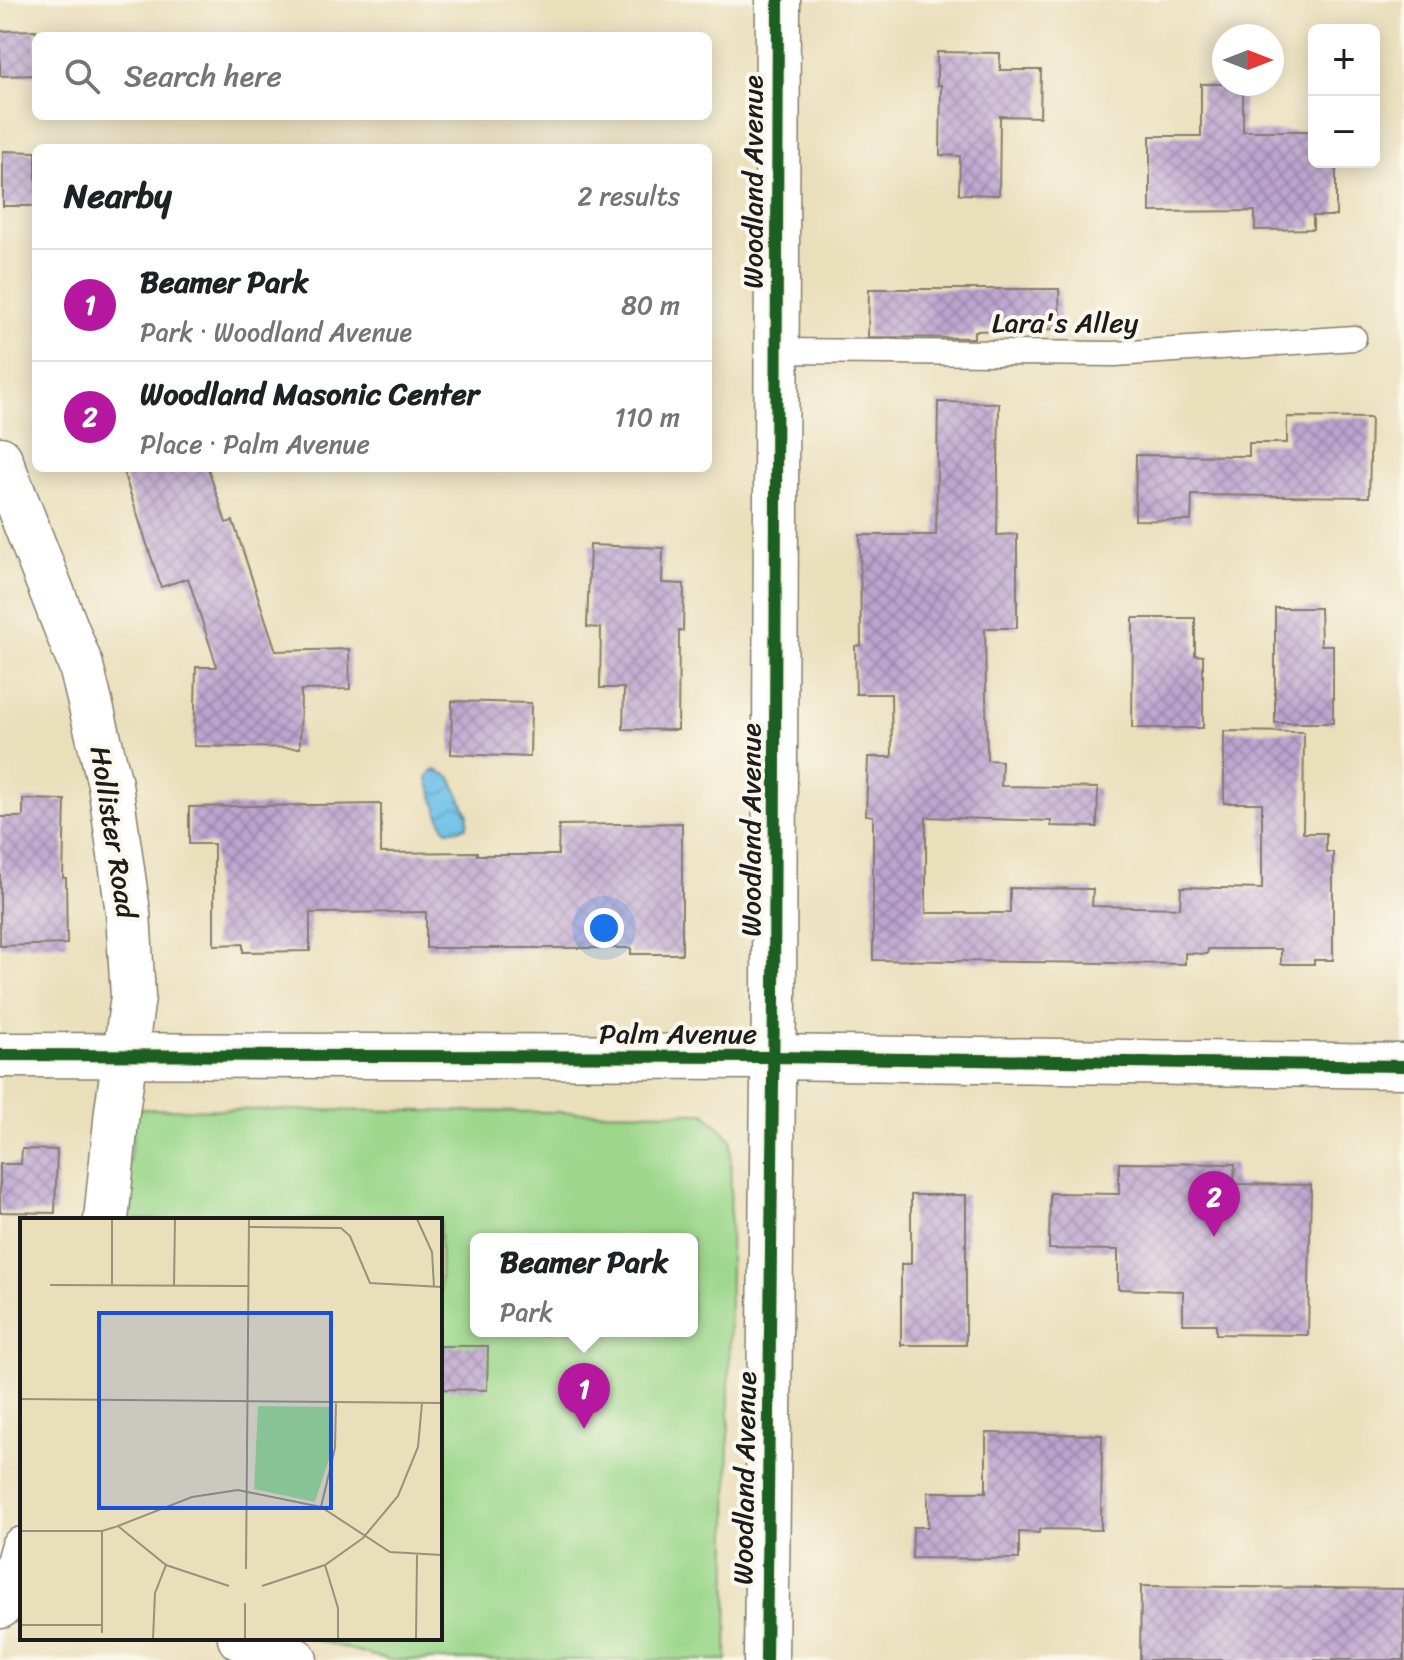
<!DOCTYPE html>
<html lang="en">
<head>
<meta charset="utf-8">
<style>
	:root { --surface:#fff; --page:#f2f2f2; --text:#202124; --muted:#757577; --line:#e0e0e0; --accent:#b5179e }
	body { margin:0; font-family:Sriracha,sans-serif; background:var(--page); color:var(--text) }
	.controls { position:absolute; right:24px; top:24px; display:grid; overflow:hidden; border-radius:12px; box-shadow:0 4px 20px #0003 }
	.controls button { width:72px; height:72px; display:grid; place-items:center; padding:0; border:0; border-bottom:2px solid var(--line); background:var(--surface); color:var(--text); font:40px sans-serif }
	.compass { position:absolute; left:1212px; top:24px; width:72px; height:72px; border-radius:50%; background:var(--surface); box-shadow:0 4px 20px #0003; rotate:90deg }
	.you { position:absolute; left:604px; top:928px; width:28px; height:28px; margin:-20px; border:6px solid #fff; border-radius:50%; background:#1a73e8; box-shadow:0 0 0 12px #1a73e833 }
	.badge { display:grid; place-items:center; width:52px; height:52px; border-radius:50%; background:var(--accent); color:#fff; font-size:26px; font-weight:700 }
	.pin { position:absolute; translate:-50% -66px; filter:drop-shadow(0 2px 4px #0008) }
	.pin::after { content:''; position:absolute; top:42px; width:28px; height:24px; background:inherit; clip-path:polygon(0 0,100% 0,50% 100%) }
	.popup { position:absolute; left:470px; top:1233px; width:228px; height:104px; box-sizing:border-box; display:grid; place-content:center; border-radius:12px; background:var(--surface); filter:drop-shadow(0 2px 6px #0005); font-size:26px; white-space:nowrap; color:var(--muted) }
	.popup b { font-size:30px; color:var(--text) }
	.popup::after { content:''; position:absolute; left:50%; top:100%; margin-left:-16px; border:16px solid transparent; border-top-color:var(--surface) }
	.list { margin:0; padding:0; list-style:none }
	h2 { display:flex; justify-content:space-between; align-items:center; height:104px; margin:0; padding:0 32px; font-size:34px }
	h2 small { font-size:26px; font-weight:400; color:var(--muted) }
	.list li { display:grid; grid-template-columns:52px 1fr auto; gap:24px; align-items:center; box-sizing:border-box; height:112px; padding:0 32px; border-top:2px solid var(--line) }
	.list b { display:block; font-size:30px; white-space:nowrap }
	.list p { margin:0; font-size:26px; white-space:nowrap; color:var(--muted) }
	.list em { font-size:26px; font-style:normal; color:var(--muted) }
	.icon { flex:none; width:44px; height:44px; fill:none; stroke:currentColor; stroke-width:2; stroke-linecap:round; stroke-linejoin:round }
	.map { position:relative; flex:none; width:1404px; height:1660px; overflow:hidden }
	.search { position:absolute; background:var(--surface); box-shadow:0 4px 20px #0003; left:32px; top:32px; width:680px; height:88px; display:flex; align-items:center; gap:20px; box-sizing:border-box; padding:0 28px; border-radius:12px; color:var(--muted); font-size:30px }
	.panel { position:absolute; background:var(--surface); box-shadow:0 4px 20px #0003; left:32px; top:144px; width:680px; height:328px; border-radius:12px }
	.map>svg:first-child { display:block }
</style>
</head>
<body>
<div class="map">
<svg width="1404" height="1660" viewBox="0 0 1404 1660">
	<defs>
		<pattern id="water-waves" width="16" height="10" patternUnits="userSpaceOnUse" patternTransform="scale(2)"><rect width="16" height="10" fill="#6cbfe8"/><path d="M0 5q4-4 8 0t8 0" fill="none" stroke="#5da4c6"/></pattern>
		<pattern id="building-cross-hatch" width="8" height="8" patternUnits="userSpaceOnUse" patternTransform="scale(2)"><rect width="8" height="8" fill="#bda4d0"/><path d="M0 0l8 8M0 8l8-8" fill="none" stroke="#9985a8"/></pattern>
	</defs>
	<rect width="100%" height="100%" fill="#fbf7ec"/>
	<filter id="ink" filterUnits="userSpaceOnUse"><feTurbulence type="fractalNoise" baseFrequency=".0125" numOctaves="2"/><feDisplacementMap in="SourceGraphic" scale="16" xChannelSelector="R" yChannelSelector="G"/><feConvolveMatrix kernelMatrix="1 2 1 2 8 2 1 2 1" color-interpolation-filters="sRGB"/></filter>
	<filter id="wash" filterUnits="userSpaceOnUse"><feTurbulence type="fractalNoise" baseFrequency=".006" numOctaves="4" result="noise"/><feDisplacementMap in="SourceGraphic" scale="32" xChannelSelector="R" yChannelSelector="G"/><feGaussianBlur stdDeviation="1.8" result="paint"/><feColorMatrix in="noise" values="0 0 0 0 0 0 0 0 0 0 0 0 0 0 0 0 0 1.4 0 .05"/><feComposite in="paint" operator="in"/></filter>
	<g filter="url(#wash)">
		<rect width="100%" height="100%" fill="#eadfbb"/>
		<path fill="#9cd78b" stroke="#5c7a54" stroke-width="2" fill-rule="evenodd" d="M136,1109L705,1113L731,1139L727,1660H390L307,1638H440V1220H122ZM476,1239H692V1331H476Z"/>
		<path fill="url(#water-waves)" stroke="#446e82" stroke-width="2" d="M435,770L451,777L468,815L467,826L459,830H447L441,821L428,780L429,775Z"/>
		<g id="blocks">
			<g fill="url(#building-cross-hatch)">
				<path d="M36,30V75L0,76V31Z"/>
				<path d="M937,52L1000,53V70H1041L1040,117L1000,116L999,195L959,194L960,156L940,155L941,85H937Z"/>
				<path d="M1201,84H1243V131H1314V162H1336V216H1313V229L1255,230V211L1150,212V136H1201Z"/>
				<path d="M3,151L36,152V206H3Z"/>
				<path d="M869,289H1059L1060,329L974,331V338L868,337Z"/>
				<path d="M938,402L999,403L997,535L1017,534V628H985L987,760L1002,761L1001,786L1098,788L1097,827L1051,826V821L926,817V913H1010V888L1093,889L1092,906L1180,908L1181,887L1262,889V803H1224V731L1304,732L1303,833H1326V852H1333V960H1314V964H1281V949H1208L1207,954L1185,953V964L873,960V816L866,815L868,757H892L891,694H856L855,646L861,645L860,535H936Z"/>
				<path d="M1287,417L1371,418L1369,497L1192,495L1191,521L1135,520L1136,455L1249,456V443H1287Z"/>
				<path d="M122,468H208L226,523L233,521L276,651L349,649L350,689L301,690L300,748L194,746L196,667H217L188,578L161,587Z"/>
				<path d="M590,545L663,548L662,583L684,584L683,631H679L678,730L623,729L624,688H600L601,628L587,627Z"/>
				<path d="M1275,608H1320L1321,645H1333V723H1275Z"/>
				<path d="M1133,618H1195V655L1203,656V728H1132Z"/>
				<path d="M452,701L531,703L530,757L451,754Z"/>
				<path d="M23,799L65,800L63,878H66L67,944L0,946V817H23Z"/>
				<path d="M381,804V853L477,852V855H558L559,825L682,823V954H631V948H426V912L310,913V951L243,952V944L214,945V844H189V807Z"/>
				<path d="M22,1149L57,1150L55,1213L0,1212V1164H21Z"/>
				<path d="M1119,1163L1235,1164L1234,1184L1311,1185L1308,1335L1216,1334V1324H1183V1291L1118,1289V1250L1049,1249L1050,1193L1119,1194Z"/>
				<path d="M911,1195H966V1345H901V1264H911Z"/>
				<path d="M440,1346H488L487,1390L440,1389Z"/>
				<path d="M986,1433L1102,1435L1101,1530L1039,1529V1533L1019,1532V1559L912,1558L913,1527H928V1492H986Z"/>
				<path d="M1141,1586L1404,1589V1660H1140Z"/>
			</g>
		</g>
	</g>
	<g filter="url(#ink)">
		<use href="#blocks" fill-opacity="0" stroke="#837e6c" stroke-width="2"/>
		<g fill="none" stroke-linecap="round" stroke-linejoin="round">
			<g stroke="#837e6c" stroke-width="27">
				<path id="service" d="M775,351L1115,354L1354,338"/>
			</g>
			<g stroke="#837e6c" stroke-width="47">
				<g id="minor">
					<path d="M0,459L81,666L110,784L128,912L133,997L117,1111L106,1220"/>
					<path d="M0,1055L772,1057L1404,1066"/>
					<path d="M0,1606L10,1590L22,1549"/>
					<path d="M240,1638L295,1660"/>
					<path d="M766,1660L774,1000L778,0"/>
				</g>
			</g>
			<use href="#service" stroke="#fff" stroke-width="24"/>
			<use href="#minor" stroke="#fff" stroke-width="44"/>
			<g stroke="#fbf7ec" stroke-width="17">
				<g id="cycleway">
					<path d="M0,1055L772,1057L1404,1066"/>
					<path d="M766,1660L774,1000L778,0"/>
				</g>
			</g>
			<use href="#cycleway" stroke="#1b5e20" stroke-width="12"/>
		</g>
	</g>
	<g text-anchor="middle" stroke-width="8" stroke-linejoin="round" paint-order="stroke">
		<g font-size="28" fill="#1c1c1c" stroke="#fbf7ec">
			<text transform="translate(752 182) rotate(-90)" y="10">Woodland Avenue</text>
			<text x="1065" y="332">Lara's Alley</text>
			<text transform="translate(750 830) rotate(-90)" y="10">Woodland Avenue</text>
			<text transform="translate(114 832) rotate(81)" y="10">Hollister Road</text>
			<text x="678" y="1043">Palm Avenue</text>
			<text transform="translate(744 1478) rotate(-89)" y="10">Woodland Avenue</text>
		</g>
	</g>
	<g transform="translate(20 1218)">
		<rect width="422" height="422" fill="#eadfbb"/>
		<path d="M238,188L313,189L312,232L295,284L234,271Z" fill="#9cd78b"/>
		<path fill="none" stroke="#98917b" stroke-width="2" d="M397,1L412,34L414,69M229,9L321,10L330,18L350,65L422,69M30,67L228,68M92,67V1M154,68L155,1M0,181L422,185M301,289L315,230L316,184M98,308L172,279L218,272L301,289L370,334L422,337M0,313H82L98,308L146,347L209,368M305,347L318,390V421M226,351L229,1M242,368L305,347L343,320L378,278L398,229L402,185M0,407H82M82,415V313M133,421L135,375L146,347M225,421V385M396,421L397,337"/>
		<path fill="#1d4ed8" fill-opacity="0.15" stroke="#1d4ed8" stroke-width="4" d="M79,95H311V290H79Z"/>
		<rect width="422" height="422" fill="none" stroke="#1c1c1c" stroke-width="4"/>
	</g>
</svg>
<div class="controls">
<button>+</button>
<button>−</button>
</div>
<svg class="compass" viewBox="-18 -18 36 36"><path d="M0-13l5 13h-10z" fill="#e53935"/><path d="M0 13l5-13h-10z" fill="#757577"/></svg>
<div class="you"></div>
<div class="pin badge" style="left:584px;top:1429px">1</div>
<div class="popup"><b>Beamer Park</b>Park</div>
<div class="pin badge" style="left:1214px;top:1237px">2</div>
<div class="search"><svg class="icon" aria-label="search" viewBox="0 0 24 24"><circle cx="10" cy="10" r="6"/><path d="M15 15l6 6"/></svg>Search here</div>
<section class="panel">
<h2>Nearby<small>2 results</small></h2>
<ul class="list">
<li><span class="badge">1</span><div><b>Beamer Park</b><p>Park · Woodland Avenue</p></div><em>80 m</em></li>
<li><span class="badge">2</span><div><b>Woodland Masonic Center</b><p>Place · Palm Avenue</p></div><em>110 m</em></li>
</ul>
</section>
</div>
</body>
</html>
